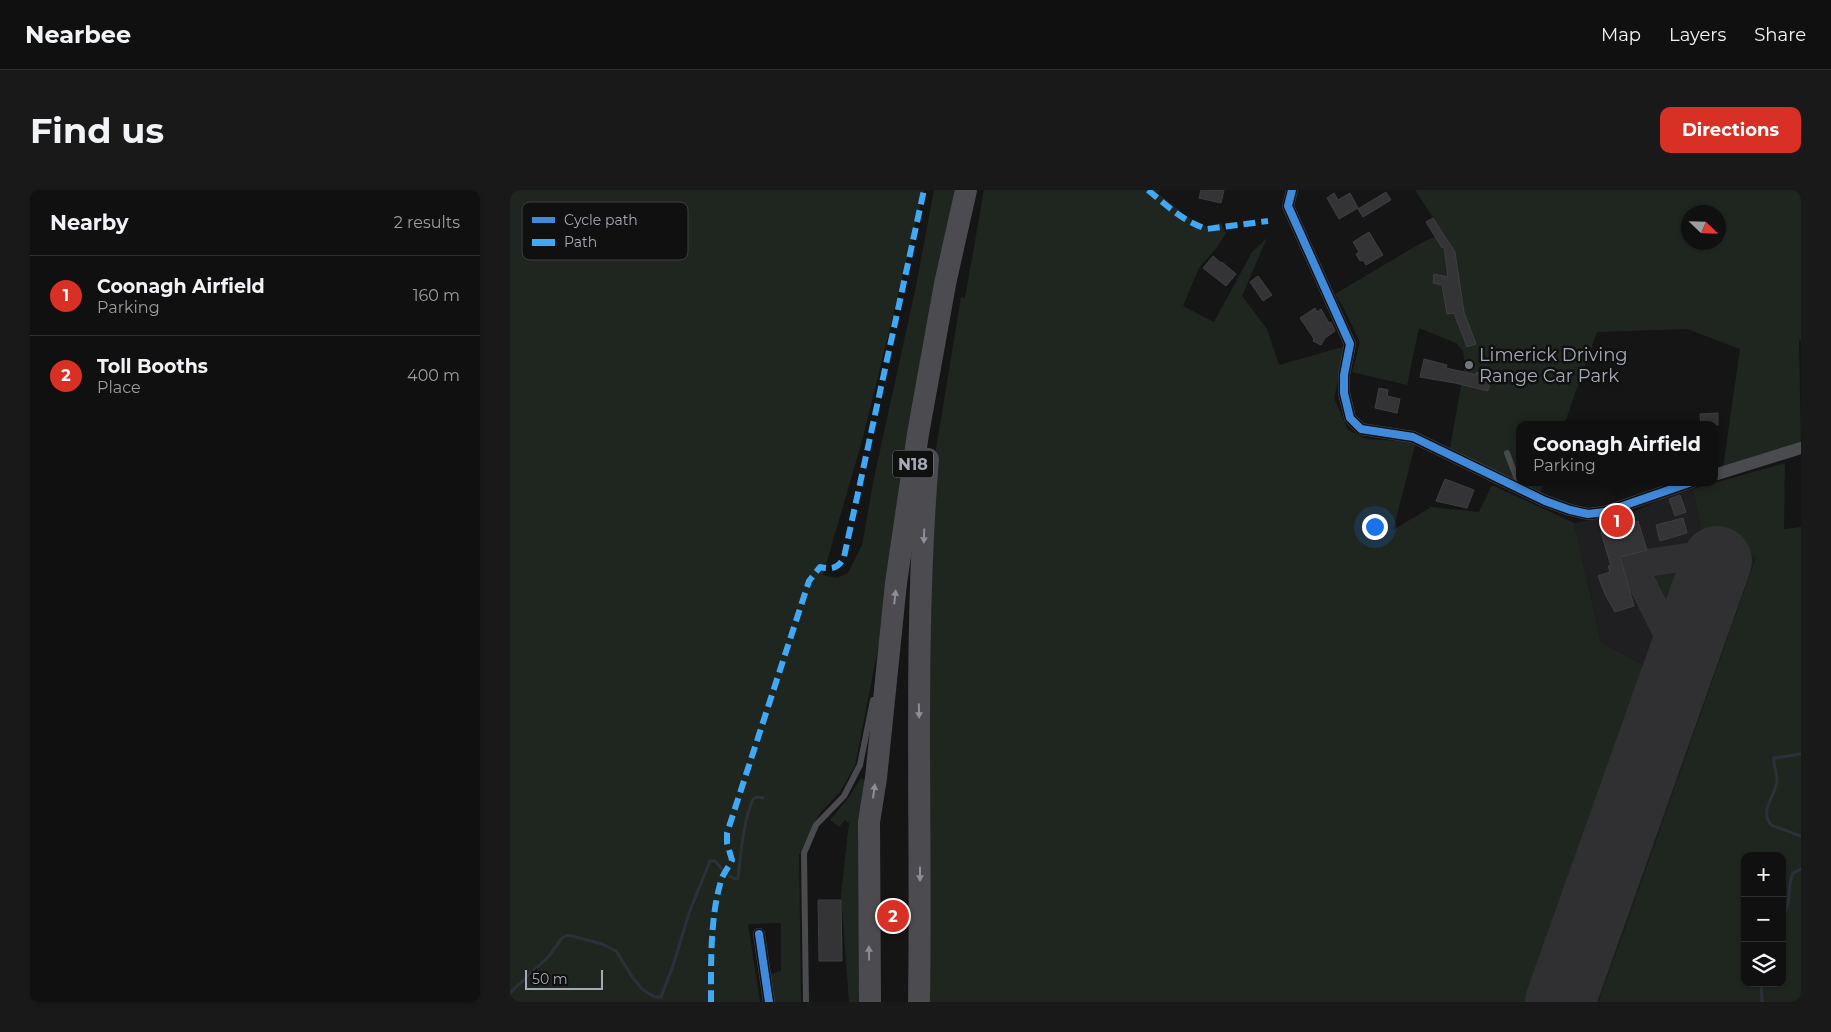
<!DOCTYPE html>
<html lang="en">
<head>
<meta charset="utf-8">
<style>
	:root { --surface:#101010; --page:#191919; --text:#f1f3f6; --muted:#9c9d9f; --line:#303030; --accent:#d93025 }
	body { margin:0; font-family:Montserrat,sans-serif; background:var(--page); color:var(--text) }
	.controls { position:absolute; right:15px; bottom:15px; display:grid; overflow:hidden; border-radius:10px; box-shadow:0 1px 4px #0004 }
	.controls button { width:45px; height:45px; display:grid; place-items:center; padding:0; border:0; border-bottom:1px solid var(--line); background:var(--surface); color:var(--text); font:25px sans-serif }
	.compass { position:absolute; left:1171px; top:15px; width:45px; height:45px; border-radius:50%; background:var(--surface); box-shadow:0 1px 4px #0004; rotate:113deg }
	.scale { position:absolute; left:15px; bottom:12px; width:78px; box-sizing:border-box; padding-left:5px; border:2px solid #a7aab6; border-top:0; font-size:14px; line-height:18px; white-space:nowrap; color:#a7aab6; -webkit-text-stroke:4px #101011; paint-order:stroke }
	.you { position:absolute; left:864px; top:336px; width:18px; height:18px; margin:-12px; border:4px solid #fff; border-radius:50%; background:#1a73e8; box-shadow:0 0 0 8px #1a73e833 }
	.badge { display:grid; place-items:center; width:32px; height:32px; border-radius:50%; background:var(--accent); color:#fff; font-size:16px; font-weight:700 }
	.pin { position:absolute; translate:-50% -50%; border:2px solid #fff; box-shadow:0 1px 5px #0006 }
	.popup { position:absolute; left:1006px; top:231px; width:202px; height:65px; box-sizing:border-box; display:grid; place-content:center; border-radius:10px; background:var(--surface); filter:drop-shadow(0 1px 4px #0005); font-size:16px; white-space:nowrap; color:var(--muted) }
	.popup b { font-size:19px; color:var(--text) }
	.popup::after { content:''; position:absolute; left:50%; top:100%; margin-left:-10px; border:10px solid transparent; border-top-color:var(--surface) }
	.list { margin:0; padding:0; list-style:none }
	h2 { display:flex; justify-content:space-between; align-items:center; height:65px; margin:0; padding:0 20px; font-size:21px }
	h2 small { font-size:16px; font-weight:400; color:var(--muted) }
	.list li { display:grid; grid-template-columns:32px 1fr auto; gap:15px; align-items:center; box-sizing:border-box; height:80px; padding:0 20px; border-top:1px solid var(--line) }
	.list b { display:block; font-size:19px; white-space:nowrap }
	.list p { margin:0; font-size:16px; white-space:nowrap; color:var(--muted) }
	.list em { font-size:16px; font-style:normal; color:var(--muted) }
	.icon { flex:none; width:28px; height:28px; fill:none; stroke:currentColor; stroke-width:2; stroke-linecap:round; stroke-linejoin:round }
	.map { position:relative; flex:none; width:1291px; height:812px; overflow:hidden; border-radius:10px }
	header { display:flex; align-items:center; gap:30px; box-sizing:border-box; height:70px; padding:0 25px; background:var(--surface); border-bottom:1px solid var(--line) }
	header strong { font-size:24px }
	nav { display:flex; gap:28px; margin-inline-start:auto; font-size:18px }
	.intro { display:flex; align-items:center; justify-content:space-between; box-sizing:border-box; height:120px; padding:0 30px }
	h1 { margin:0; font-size:35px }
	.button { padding:12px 22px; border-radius:10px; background:var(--accent); color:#fff; font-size:18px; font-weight:700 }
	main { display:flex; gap:30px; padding:0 30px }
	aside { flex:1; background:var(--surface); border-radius:10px; box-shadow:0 1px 4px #0004 }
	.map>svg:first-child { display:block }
</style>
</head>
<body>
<header>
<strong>Nearbee</strong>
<nav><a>Map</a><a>Layers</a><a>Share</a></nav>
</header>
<div class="intro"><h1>Find us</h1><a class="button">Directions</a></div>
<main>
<aside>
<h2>Nearby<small>2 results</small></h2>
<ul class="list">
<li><span class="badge">1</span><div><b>Coonagh Airfield</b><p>Parking</p></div><em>160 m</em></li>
<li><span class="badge">2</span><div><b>Toll Booths</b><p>Place</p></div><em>400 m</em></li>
</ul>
</aside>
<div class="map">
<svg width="1291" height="812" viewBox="0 0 1291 812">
	<rect width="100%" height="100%" fill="#151516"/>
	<path fill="#1f1f21" d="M1183,299L1192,346L1246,366L1089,812H1018L1139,478L1091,452L1064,333L1124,322L1165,302Z"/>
	<g fill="#1f2620" fill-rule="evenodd">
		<path d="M0,0H414L352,251L313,385L327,388L338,383L352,355L364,288L406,96L424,0H450L376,417L345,576L330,602L310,623L289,665L291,812H264L260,784L271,781V733L238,734L250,812H0Z"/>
		<path d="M474,0H650L648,3L676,26L697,37L711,33L716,43L708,56L689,78L673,116L704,132L742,62L757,48L732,106L757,139L769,175L836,156L824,208L838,240L856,249L906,252L883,340L921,317L969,322L982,295L1064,333L1091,452L1139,478L1018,812H416L419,302L451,107L455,108Z"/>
		<path d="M905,0H1291V150L1289,151L1291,255L1213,278L1230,159L1177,139L1087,142L1054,235H1010V292H1034L1030,304L940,258L955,173L953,161L946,153L909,138L897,195L842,182L850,152L832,115L825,104L911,53L933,43ZM1178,22H1208V52H1178Z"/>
		<path d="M1275,273L1274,339L1291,337V812H1089L1246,367L1192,346L1183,299ZM1235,666H1272V793H1235Z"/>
		<path d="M1186,369L1191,370L1197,379L1171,452L1168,453L1165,451L1136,390L1147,387L1141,376Z"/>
		<path d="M351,588L355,590L354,812H339L331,705L339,633L335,630L329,637L320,630L339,607Z"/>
	</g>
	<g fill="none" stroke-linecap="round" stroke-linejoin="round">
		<g stroke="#2b3138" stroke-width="3">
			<path d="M1291,564L1264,568C1263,576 1268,584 1267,592C1265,606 1249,621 1261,635L1291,646"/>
			<path d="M220,686L225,689L228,688C231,661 233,634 243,609L247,607L253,608"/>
			<path d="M1272,727C1283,713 1276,698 1283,683L1291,679"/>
			<path d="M1251,793L1252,812"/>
			<path d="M0,803L39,766L52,748L58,745L92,754L106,761L123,788L132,799L145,807H151L163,776L179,723L200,671H205L213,680"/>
		</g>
		<path stroke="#303032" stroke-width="28" d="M1171,471L1123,375L1190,365L1207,371"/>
		<path stroke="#303032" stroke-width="70" d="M1050,812L1207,371"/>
	</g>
	<g fill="#343436" stroke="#3e3f42">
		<path d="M691,0H714L711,13L689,8Z"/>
		<path d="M876,2L881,10L853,27L848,19Z"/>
		<path d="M824,3L828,10L840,3L848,18L829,29L817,8Z"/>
		<path d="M923,28L945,62L954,122L966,154L957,157L944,123L937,124L932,95L923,93L924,84L938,87L934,56L932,58L916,32Z"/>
		<path d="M859,42L873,65L856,75L853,70L850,71L846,64L849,62L843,52Z"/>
		<path d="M703,66L711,73L712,72L726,84L716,96L693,78Z"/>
		<path d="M748,86L762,105L753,111L740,92Z"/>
		<path d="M805,118L807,122L811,119L819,133L821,132L825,141L815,148L811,155L803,151L804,149L790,128Z"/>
		<path d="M914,169L937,175L936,178L967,185L966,182L981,186L978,201L945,193L910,187Z"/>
		<path d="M869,198L878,200L877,206L890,209L887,223L865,218Z"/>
		<path d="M1208,223V235H1191L1190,224Z"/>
		<path d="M935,289L964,300L957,318L926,311Z"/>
		<path d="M1170,305L1176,322L1165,326L1159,309Z"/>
		<path d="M1173,328L1177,343L1150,351L1146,335Z"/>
		<path d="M1128,331L1137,360L1110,367L1124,416L1105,422L1095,404L1088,386L1100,382L1098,376H1101L1091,342Z"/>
		<path d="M308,710H331L332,771H309Z"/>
		<path d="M396,714V737H373V715Z"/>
	</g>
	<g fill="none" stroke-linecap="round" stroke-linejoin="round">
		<g stroke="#4a4b4e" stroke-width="6">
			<path d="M997,263L1010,297"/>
			<path d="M296,812L294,663L306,635L334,606L350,575L363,510"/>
		</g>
		<g stroke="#4a4b4e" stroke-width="12">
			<path d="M782,0L778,16L840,154L834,185V203L840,228L851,239L903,247L1035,311L1060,320L1078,324L1095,322L1182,292"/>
			<path d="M1204,285L1291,258"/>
			<path d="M249,744L259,812"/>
		</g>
		<g stroke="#4c4c50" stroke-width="22">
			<path d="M360,812L359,632L366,588L386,393L408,244L435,94L456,0"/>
			<path d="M409,812C412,631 403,450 418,269"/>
		</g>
		<g stroke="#3fa9f5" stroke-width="6" stroke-dasharray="12 6" stroke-linecap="butt">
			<path d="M638,0C656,15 674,32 697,39L758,31"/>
			<path d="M201,812C201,774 200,727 211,691C213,683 219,677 222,670L217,653V643L299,391L310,377C322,380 329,378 334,367L414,0"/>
		</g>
		<g stroke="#101011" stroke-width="11">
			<g id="cycleway">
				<path d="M782,0L778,16L840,154L834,185V203L840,228L851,239L903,247L1035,311L1060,320L1078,324L1095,322L1182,292"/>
				<path d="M249,744L259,812"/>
			</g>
		</g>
		<use href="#cycleway" stroke="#408adc" stroke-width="8"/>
	</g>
	<defs><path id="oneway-solid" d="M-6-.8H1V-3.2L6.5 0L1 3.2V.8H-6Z" transform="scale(1.25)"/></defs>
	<g fill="#8c8e97">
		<use href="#oneway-solid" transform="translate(414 346) rotate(92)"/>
		<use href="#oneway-solid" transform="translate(385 407) rotate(-84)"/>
		<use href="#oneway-solid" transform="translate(409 521) rotate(89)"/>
		<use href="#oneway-solid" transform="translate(364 601) rotate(-82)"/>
		<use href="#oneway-solid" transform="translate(410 684) rotate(90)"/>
		<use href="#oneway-solid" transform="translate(359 763) rotate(-91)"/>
	</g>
	<circle fill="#74767e" stroke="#101011" stroke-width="2" cx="959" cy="175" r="5"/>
	<g text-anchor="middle" stroke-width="5" stroke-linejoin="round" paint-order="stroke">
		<rect fill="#101011" stroke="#7a7c84" stroke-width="1" x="383" y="260.5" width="40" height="27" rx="4"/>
		<g font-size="16" font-weight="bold" fill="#a7aab6">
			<text x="403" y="280">N18</text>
		</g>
		<g font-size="18" fill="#a7aab6" stroke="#101011" text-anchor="start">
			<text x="969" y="171">Limerick Driving<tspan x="969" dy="21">Range Car Park</tspan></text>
		</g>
	</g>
	<rect x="12" y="12" width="166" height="58" rx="8" fill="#101011" stroke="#3d3e43" stroke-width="1"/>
	<rect x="22" y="27" width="23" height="6" fill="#408adc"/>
	<rect x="22" y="49" width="23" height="7" fill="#3fa9f5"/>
	<g font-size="14" fill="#a7aab6">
		<text x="54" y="35">Cycle path</text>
		<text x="54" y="57">Path</text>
	</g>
</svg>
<div class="controls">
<button>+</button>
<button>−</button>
<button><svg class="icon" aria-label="layers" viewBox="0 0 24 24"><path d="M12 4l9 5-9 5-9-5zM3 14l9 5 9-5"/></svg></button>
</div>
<svg class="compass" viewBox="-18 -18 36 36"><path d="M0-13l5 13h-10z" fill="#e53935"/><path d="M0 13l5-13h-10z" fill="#9c9d9f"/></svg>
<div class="scale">50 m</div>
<div class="you"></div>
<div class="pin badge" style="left:1107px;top:331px">1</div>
<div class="popup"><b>Coonagh Airfield</b>Parking</div>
<div class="pin badge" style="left:383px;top:726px">2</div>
</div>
</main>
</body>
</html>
